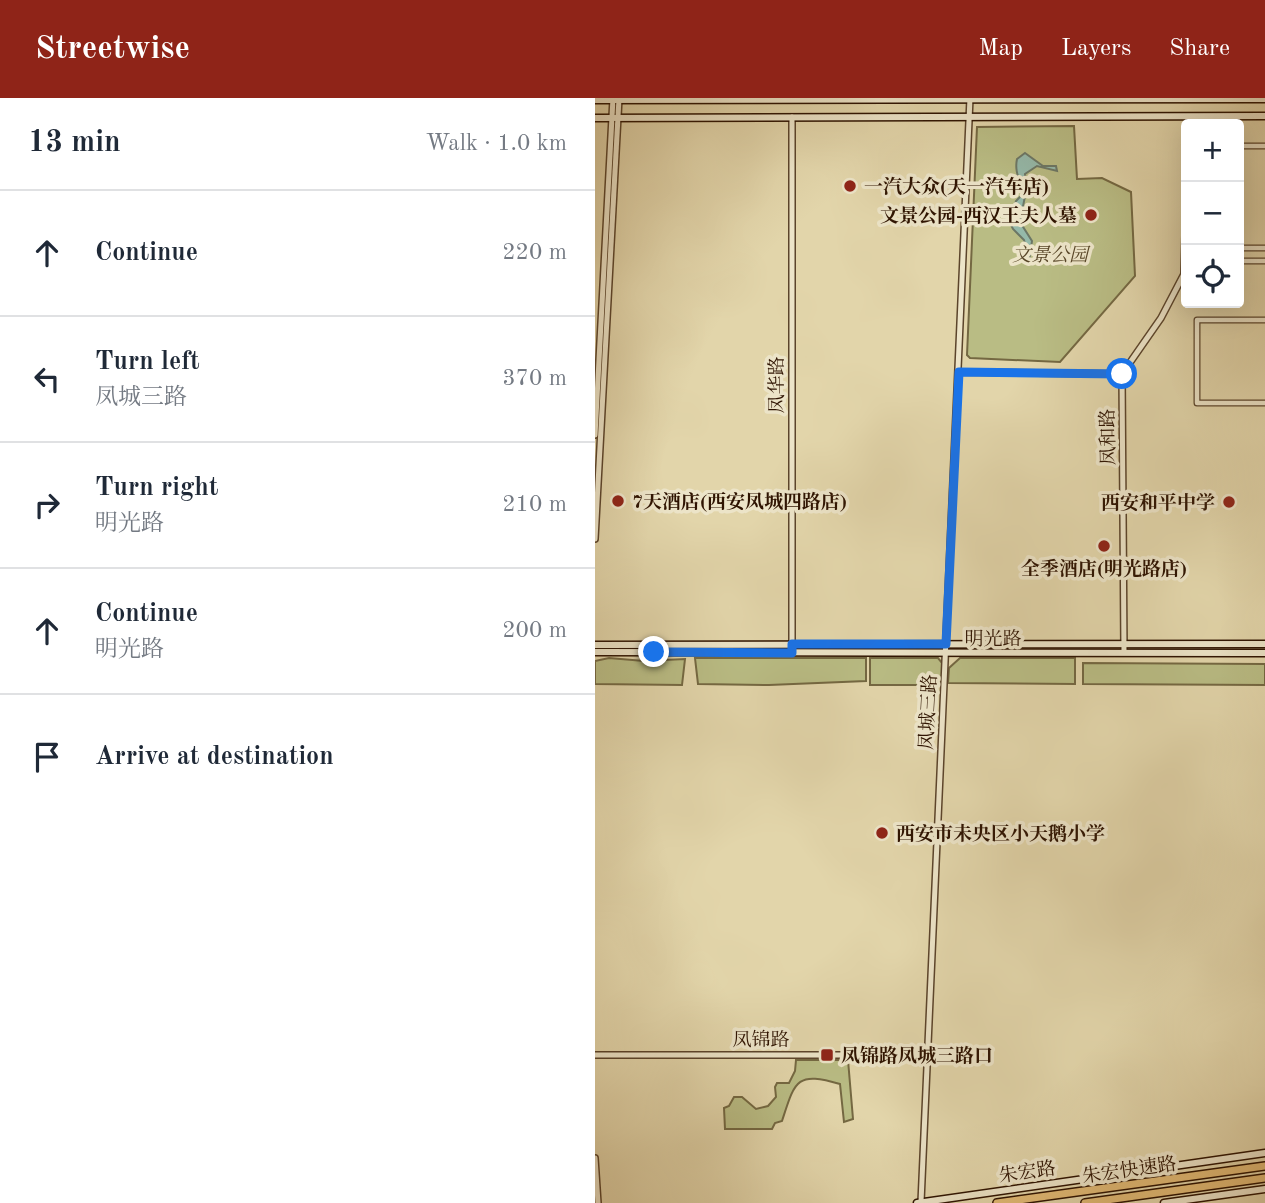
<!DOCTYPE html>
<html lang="en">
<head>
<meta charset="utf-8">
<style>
	:root { --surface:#fff; --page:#f6f6f7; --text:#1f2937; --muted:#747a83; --line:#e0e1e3; --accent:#8f2418 }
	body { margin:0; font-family:"Old Standard TT","Noto Serif SC",serif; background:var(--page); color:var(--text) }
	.controls { position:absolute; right:21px; top:21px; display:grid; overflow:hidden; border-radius:7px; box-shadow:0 7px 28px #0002 }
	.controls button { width:63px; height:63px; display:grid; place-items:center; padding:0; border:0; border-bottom:2px solid var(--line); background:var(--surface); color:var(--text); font:35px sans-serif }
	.stop { position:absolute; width:21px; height:21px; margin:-16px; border:5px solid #1a73e8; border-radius:50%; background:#fff }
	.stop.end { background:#1a73e8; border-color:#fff; box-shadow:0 2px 7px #0008 }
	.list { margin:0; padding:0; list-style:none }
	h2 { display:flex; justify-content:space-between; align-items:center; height:91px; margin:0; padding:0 28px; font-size:30px }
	h2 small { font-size:23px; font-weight:400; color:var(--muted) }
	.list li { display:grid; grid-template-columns:46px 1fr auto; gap:21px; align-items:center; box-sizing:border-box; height:126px; padding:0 28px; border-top:2px solid var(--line) }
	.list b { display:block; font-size:26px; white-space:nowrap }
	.list p { margin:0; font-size:23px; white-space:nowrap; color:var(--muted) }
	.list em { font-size:23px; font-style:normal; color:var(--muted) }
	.icon { flex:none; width:38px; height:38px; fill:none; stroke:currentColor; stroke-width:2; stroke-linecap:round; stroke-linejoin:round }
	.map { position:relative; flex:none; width:670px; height:1105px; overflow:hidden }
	header { display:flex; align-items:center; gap:42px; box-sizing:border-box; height:98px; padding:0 35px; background:var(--accent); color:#fff }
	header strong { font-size:33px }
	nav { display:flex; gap:38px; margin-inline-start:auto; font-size:24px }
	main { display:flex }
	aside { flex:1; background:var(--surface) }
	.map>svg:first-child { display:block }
</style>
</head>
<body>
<header>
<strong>Streetwise</strong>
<nav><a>Map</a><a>Layers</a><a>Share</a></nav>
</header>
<main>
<aside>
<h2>13 min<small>Walk · 1.0 km</small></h2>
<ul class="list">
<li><svg class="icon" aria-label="ahead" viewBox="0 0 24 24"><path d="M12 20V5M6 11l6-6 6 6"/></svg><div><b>Continue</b></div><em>220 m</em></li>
<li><svg class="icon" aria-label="left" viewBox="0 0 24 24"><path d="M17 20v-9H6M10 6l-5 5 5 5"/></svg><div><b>Turn left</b><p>凤城三路</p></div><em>370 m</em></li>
<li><svg class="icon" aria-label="right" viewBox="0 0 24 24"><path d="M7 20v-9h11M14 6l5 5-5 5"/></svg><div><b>Turn right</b><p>明光路</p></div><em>210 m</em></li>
<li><svg class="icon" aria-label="ahead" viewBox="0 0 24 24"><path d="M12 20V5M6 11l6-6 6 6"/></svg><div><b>Continue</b><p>明光路</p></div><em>200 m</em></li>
<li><svg class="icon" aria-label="arrive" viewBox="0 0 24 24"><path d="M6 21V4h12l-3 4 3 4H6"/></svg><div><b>Arrive at destination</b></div></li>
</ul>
</aside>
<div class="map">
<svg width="670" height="1105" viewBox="0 0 670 1105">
	<rect width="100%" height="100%" fill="#e2d5aa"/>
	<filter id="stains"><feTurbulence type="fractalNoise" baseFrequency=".00286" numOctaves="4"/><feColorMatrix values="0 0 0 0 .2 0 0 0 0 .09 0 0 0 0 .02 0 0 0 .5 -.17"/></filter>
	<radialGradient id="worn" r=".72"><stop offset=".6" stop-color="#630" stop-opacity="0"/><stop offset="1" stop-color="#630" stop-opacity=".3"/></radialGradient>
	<g fill="#b9bc84" stroke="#746842" stroke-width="2">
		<path d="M479,28L482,81L507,80L536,94L540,178L465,264L375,260L372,257L382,29Z"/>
		<path d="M14,560L49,563L90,561L87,587L0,586V563Z"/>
		<path d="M100,560H271V583L174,587L103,586Z"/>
		<path d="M275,560H343L348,566L347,587H275Z"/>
		<path d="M365,560H480V586L353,585L354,570Z"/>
		<path d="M488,565L670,566V587L488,586Z"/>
		<path d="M201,962H253L258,1021L249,1024L245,986C201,973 200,983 187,1023L180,1025L177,1031H130L129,1010L134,1008L139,999H147L161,1011L173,1008L181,999L180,989L182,985H194L200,973Z"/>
	</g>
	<path fill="#95b9aa" stroke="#6c7766" stroke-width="2" d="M430,55L448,68H461L462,73L442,68L430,76L431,93L425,124L437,143L434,163L429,142L418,131L414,123L421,103L428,96C426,83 419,75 422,61Z"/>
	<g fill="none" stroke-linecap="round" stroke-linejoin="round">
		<g stroke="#5b442b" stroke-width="7">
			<g id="minor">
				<path d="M644,48H670"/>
				<path d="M644,150H670"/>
				<path d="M644,163H670"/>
				<path d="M670,222H602V305H670"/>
			</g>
		</g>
		<g stroke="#5b442b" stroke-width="8">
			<g id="tertiary">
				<path d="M364,274L527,276"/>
				<path d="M0,337L18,0"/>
				<path d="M0,441L24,0"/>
				<path d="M529,554L527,276L566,220L589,176L591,100"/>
				<path d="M197,555V19"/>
				<path d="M0,957H332"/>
				<path d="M0,1060L3,1105"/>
				<path d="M326,1104L375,0"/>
			</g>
		</g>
		<g stroke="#2e1301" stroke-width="9">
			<g id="secondary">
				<path d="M0,2L670,1"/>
				<path d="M0,20L670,18"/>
				<path d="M0,547L670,546"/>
				<path d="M0,554L670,555"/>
				<path d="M322,1105L670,1055"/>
				<path d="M569,1105L670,1091"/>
			</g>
		</g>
		<g stroke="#2e1301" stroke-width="10">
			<g id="trunk">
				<path d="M402,1105L670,1068"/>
				<path d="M490,1105L670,1080"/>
			</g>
		</g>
		<use href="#minor" stroke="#ece4c8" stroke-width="4.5"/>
		<use href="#tertiary" stroke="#ece4c8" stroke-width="5"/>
		<use href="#secondary" stroke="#ece4c8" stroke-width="6"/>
		<use href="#trunk" stroke="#e1ba75" stroke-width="7"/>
	</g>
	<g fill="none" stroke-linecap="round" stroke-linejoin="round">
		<path stroke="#1a73e8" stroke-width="9" d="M59,554L197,555V546H351L364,274L527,276"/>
	</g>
	<g fill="#8f2418" stroke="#ece4c8" stroke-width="2.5">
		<circle cx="255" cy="88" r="7"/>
		<circle cx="496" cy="117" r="7"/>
		<circle cx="23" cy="403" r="7"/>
		<circle cx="634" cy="404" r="7"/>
		<circle cx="509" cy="448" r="7"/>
		<circle cx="287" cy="735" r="7"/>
		<rect x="225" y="950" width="14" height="14" rx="3.5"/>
	</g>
	<g text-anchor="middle" stroke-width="7" stroke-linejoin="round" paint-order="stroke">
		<g font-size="19" font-weight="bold" fill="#2e1301" stroke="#ece4c8" text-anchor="start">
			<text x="269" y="95">一汽大众(天一汽车店)</text>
			<text x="482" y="124" text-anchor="end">文景公园-西汉王夫人墓</text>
			<text x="37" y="410">7天酒店(西安凤城四路店)</text>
			<text x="620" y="411" text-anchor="end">西安和平中学</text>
			<text x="509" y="477" text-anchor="middle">全季酒店(明光路店)</text>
			<text x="301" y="742">西安市未央区小天鹅小学</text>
			<text x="246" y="964">凤锦路凤城三路口</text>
		</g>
		<g font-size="19" font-style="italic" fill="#584628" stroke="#ece4c8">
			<text x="455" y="163">文景公园</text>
		</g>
		<g font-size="19" fill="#2e1301" stroke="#ece4c8">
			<text transform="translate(181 287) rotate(-90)" y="7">凤华路</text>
			<text transform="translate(512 339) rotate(-91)" y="7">凤和路</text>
			<text x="398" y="547">明光路</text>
			<text transform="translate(332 614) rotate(-87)" y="7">凤城三路</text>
			<text x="166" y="948">凤锦路</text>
			<text transform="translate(534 1071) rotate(-8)" y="7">朱宏快速路</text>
			<text transform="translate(432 1073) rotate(-8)" y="7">朱宏路</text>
		</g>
	</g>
	<rect width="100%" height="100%" filter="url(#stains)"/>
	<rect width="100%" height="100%" fill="url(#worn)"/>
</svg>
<div class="controls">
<button>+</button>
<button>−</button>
<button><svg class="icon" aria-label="locate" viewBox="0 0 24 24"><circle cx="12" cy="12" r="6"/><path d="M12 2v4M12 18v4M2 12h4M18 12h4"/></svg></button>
</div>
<div class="stop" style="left:527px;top:276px"></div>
<div class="stop end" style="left:59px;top:554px"></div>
</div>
</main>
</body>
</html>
